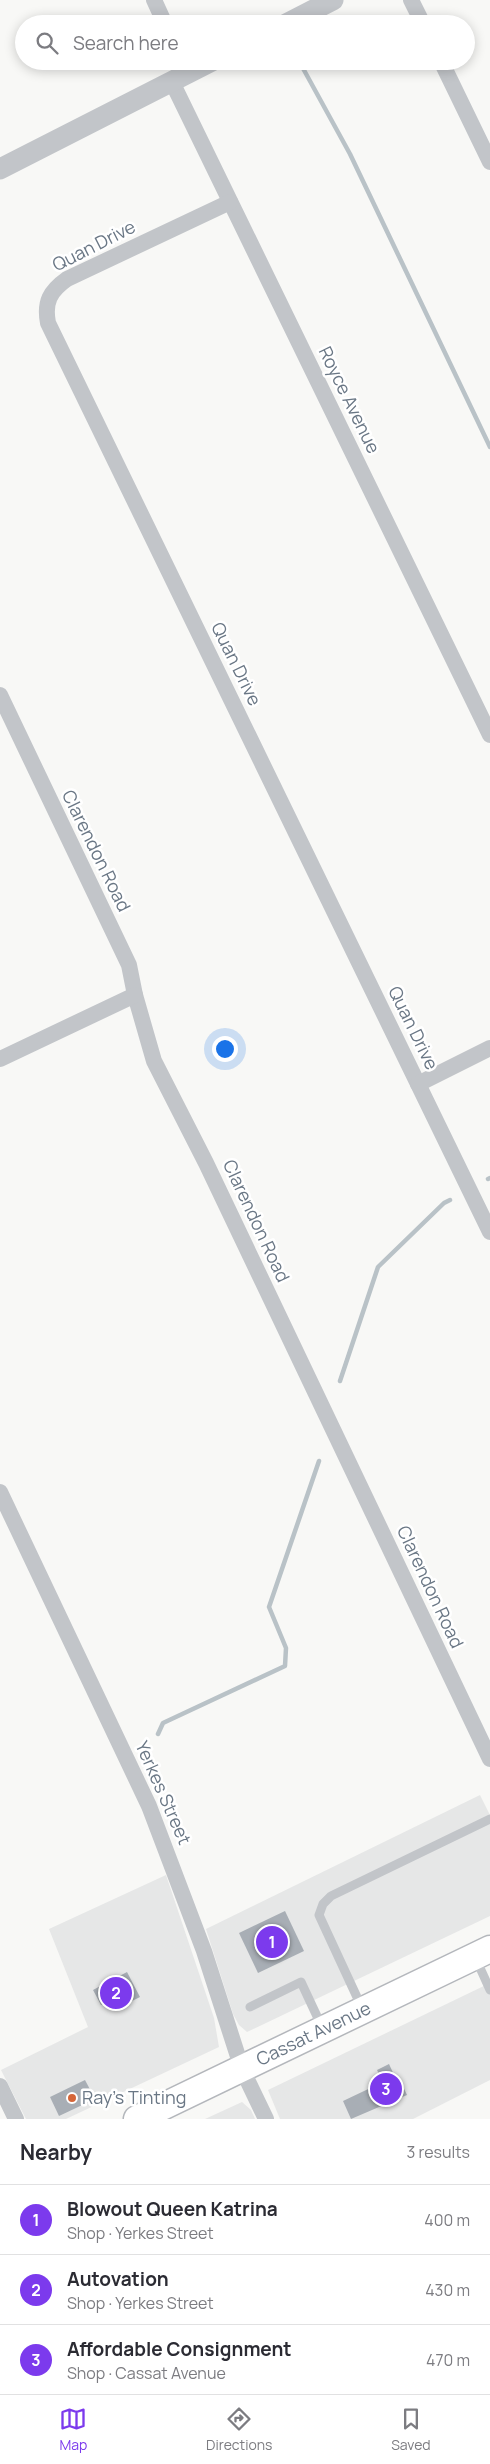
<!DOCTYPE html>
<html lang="en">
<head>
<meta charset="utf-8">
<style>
	:root { --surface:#fff; --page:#f2f2f3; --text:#2b2b33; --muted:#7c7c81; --line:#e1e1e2; --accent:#7c3aed }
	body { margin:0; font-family:Manrope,sans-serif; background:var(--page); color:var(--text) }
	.you { position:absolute; left:224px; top:1048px; width:18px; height:18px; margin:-12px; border:4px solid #fff; border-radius:50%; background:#1a73e8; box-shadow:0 0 0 8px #1a73e833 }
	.badge { display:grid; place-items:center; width:32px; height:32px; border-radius:50%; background:var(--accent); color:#fff; font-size:16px; font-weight:700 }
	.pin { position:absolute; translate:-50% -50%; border:2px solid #fff; box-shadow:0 1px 5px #0006 }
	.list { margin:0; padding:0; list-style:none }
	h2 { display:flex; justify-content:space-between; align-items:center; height:65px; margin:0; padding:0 20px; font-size:21px }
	h2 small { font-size:16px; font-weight:400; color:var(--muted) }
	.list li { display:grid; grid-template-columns:32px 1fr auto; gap:15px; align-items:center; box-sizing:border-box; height:70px; padding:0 20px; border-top:1px solid var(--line) }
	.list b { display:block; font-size:19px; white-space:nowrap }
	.list p { margin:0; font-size:16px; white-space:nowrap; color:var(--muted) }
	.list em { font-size:16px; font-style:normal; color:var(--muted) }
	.icon { flex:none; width:28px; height:28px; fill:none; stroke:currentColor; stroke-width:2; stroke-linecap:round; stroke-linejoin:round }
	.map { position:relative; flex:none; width:490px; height:2119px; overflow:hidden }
	.search { position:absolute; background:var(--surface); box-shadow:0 2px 12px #0003; left:15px; right:15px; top:15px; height:55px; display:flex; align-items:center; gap:12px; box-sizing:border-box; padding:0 18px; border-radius:28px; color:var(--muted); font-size:19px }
	.sheet { height:275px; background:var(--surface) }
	nav { display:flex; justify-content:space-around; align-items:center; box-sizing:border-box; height:70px; border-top:1px solid var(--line); background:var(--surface); font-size:14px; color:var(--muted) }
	nav a { display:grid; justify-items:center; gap:2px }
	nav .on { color:var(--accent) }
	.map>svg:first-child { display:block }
</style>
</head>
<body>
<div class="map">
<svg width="490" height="2119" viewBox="0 0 490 2119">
	<rect width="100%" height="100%" fill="#f8f8f6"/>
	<g fill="#e6e7e7">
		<path d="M480,1795L490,1815V1916L247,2032L239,2025L233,2014L206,1929Z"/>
		<path d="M166,1875L214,2018L219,2047L66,2119H26L1,2070L88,2027L49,1929Z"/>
		<path d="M490,1983V2080L413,2119H280L268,2090Z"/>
		<path d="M242,2102L251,2110L255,2119H205Z"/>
	</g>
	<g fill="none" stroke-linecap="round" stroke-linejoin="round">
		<g stroke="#b9c2c7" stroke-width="4.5">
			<path d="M299,61L350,154L490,447"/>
			<path d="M488,1179L490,1178"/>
			<path d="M340,1381L378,1267L444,1203L450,1200"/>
			<path d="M158,1734L163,1723L285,1666L286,1648L269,1607L319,1461"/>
		</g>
	</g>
	<g fill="#a8aeb5">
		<path d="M285,1911L304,1951L258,1973L239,1933Z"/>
		<path d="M127,1972L140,1997L118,2008L113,1999L101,2005L93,1990Z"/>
		<path d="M389,2064L395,2077L398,2076L407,2095L351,2119L343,2101L383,2082L377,2070Z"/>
		<path d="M85,2080L95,2099L59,2116L50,2097Z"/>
	</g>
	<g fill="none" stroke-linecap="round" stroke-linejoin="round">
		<g stroke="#b4b7bc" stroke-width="29">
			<g id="primary">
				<path id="s1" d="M137,2119L490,1949"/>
			</g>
		</g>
		<g stroke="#c2c5c9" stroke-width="9">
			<path d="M476,1959L490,1990"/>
			<path d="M250,2007L301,1982L322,2027"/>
			<path d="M362,2008L319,1915L323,1904L331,1896L490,1819"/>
		</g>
		<g stroke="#c2c5c9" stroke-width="16">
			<path d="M154,0L165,24"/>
			<path d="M411,0L423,24"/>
			<path d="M441,61L490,162"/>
			<path d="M172,82L490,735"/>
			<path d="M230,202L67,279C50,291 44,302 48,323L490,1232"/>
			<path d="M0,695L129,965L135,995L154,1061L206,1163L490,1759"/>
			<path d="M0,1059L135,995"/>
			<path d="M418,1084L490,1048"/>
			<path d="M0,1492L149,1806L204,1951L242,2069L266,2119"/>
			<path d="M0,2086L16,2119"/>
		</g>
		<g stroke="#c2c5c9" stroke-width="21">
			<path d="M286,24L333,0"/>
			<path d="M0,169L212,61"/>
		</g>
		<use href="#primary" stroke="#fff" stroke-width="26"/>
	</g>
	<circle fill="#d56639" stroke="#fff" stroke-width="2" cx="72" cy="2098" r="5"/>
	<g text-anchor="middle" stroke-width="5" stroke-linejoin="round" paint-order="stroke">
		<g font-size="18" fill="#6a7785" stroke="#fff">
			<text transform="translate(94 246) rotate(-27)" y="6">Quan Drive</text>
			<text transform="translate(349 400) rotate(64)" y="6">Royce Avenue</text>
			<text transform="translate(236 664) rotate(64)" y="6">Quan Drive</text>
			<text transform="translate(96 851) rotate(64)" y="6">Clarendon Road</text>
			<text transform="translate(413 1028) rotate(64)" y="6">Quan Drive</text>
			<text transform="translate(256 1221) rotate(65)" y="6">Clarendon Road</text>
			<text transform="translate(430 1587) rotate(65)" y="6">Clarendon Road</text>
			<text transform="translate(163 1793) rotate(66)" y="6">Yerkes Street</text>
			<text dy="6" stroke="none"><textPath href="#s1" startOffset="196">Cassat Avenue</textPath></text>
		</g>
		<g font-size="18" fill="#6a7785" stroke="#fff" text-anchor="start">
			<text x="82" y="2104">Ray's Tinting</text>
		</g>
	</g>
</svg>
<div class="you"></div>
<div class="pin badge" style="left:272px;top:1942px">1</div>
<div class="pin badge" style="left:116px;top:1993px">2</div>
<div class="pin badge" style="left:386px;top:2089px">3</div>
<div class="search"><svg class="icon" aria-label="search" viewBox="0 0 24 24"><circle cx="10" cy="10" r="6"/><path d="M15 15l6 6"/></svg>Search here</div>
</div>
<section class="sheet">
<h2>Nearby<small>3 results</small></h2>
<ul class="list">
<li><span class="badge">1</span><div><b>Blowout Queen Katrina</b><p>Shop · Yerkes Street</p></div><em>400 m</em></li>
<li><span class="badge">2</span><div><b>Autovation</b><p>Shop · Yerkes Street</p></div><em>430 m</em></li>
<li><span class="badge">3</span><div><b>Affordable Consignment</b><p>Shop · Cassat Avenue</p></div><em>470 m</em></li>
</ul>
</section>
<nav>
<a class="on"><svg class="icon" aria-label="map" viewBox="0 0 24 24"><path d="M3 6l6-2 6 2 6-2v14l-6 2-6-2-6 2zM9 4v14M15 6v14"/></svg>Map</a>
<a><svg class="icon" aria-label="directions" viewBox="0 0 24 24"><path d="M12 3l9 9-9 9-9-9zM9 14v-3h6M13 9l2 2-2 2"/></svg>Directions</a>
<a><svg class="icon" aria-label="saved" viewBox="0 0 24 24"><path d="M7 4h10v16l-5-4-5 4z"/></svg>Saved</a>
</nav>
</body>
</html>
